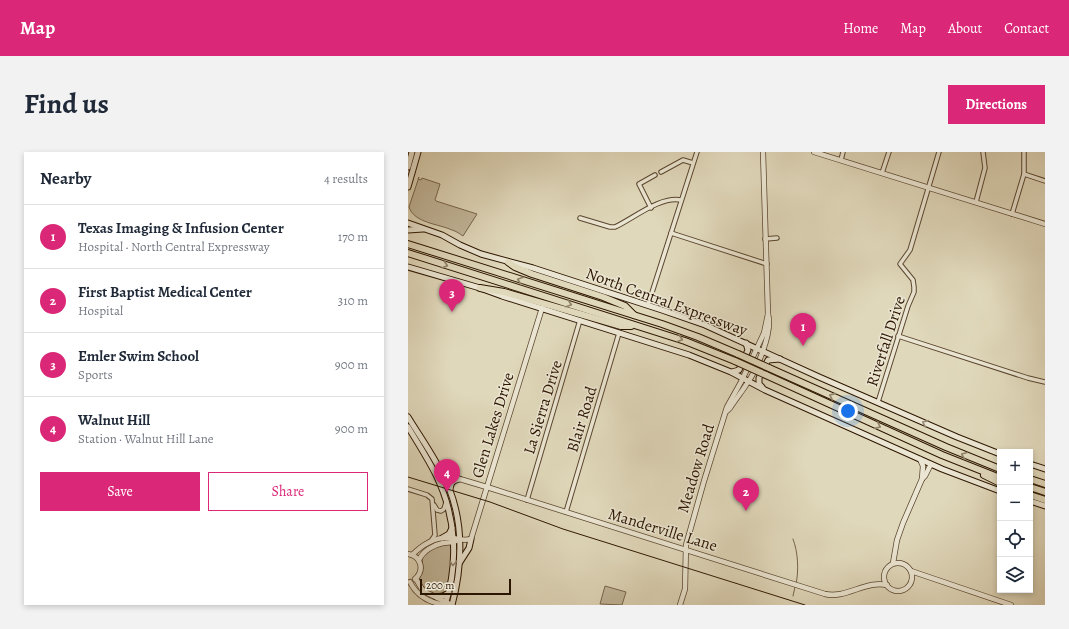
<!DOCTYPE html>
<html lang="en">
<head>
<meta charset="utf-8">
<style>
	:root { --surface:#fff; --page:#f2f2f3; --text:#1f2937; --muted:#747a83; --line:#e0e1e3; --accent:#db2777 }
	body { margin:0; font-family:Alegreya,serif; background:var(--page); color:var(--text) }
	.controls { position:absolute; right:12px; bottom:12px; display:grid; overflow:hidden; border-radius:0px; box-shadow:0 2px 6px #0003 }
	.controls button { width:36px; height:36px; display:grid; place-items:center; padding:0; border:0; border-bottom:1px solid var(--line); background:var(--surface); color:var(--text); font:20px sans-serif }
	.scale { position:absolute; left:12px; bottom:10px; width:91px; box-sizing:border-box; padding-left:4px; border:2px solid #2d1600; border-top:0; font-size:11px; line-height:14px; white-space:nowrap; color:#2d1600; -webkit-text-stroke:3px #ebe6d3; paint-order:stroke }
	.you { position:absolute; left:440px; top:259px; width:14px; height:14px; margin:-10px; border:3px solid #fff; border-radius:50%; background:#1a73e8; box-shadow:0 0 0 6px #1a73e833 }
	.badge { display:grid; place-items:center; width:26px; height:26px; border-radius:50%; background:var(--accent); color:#fff; font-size:13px; font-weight:700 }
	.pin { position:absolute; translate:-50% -33px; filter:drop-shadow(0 1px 2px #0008) }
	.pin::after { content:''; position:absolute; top:21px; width:14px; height:12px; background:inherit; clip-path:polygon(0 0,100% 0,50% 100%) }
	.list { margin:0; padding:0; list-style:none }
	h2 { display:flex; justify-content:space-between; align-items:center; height:52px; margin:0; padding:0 16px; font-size:17px }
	h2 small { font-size:13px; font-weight:400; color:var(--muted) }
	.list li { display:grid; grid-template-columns:26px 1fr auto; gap:12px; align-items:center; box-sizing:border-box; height:64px; padding:0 16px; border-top:1px solid var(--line) }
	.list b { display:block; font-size:15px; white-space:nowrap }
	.list p { margin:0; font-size:13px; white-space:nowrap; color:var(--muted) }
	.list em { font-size:13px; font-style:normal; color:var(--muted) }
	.actions { display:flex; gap:8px; padding:12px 16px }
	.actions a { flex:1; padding:9px 0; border:1px solid var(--accent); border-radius:0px; text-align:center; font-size:14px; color:var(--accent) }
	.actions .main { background:var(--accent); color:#fff }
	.icon { flex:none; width:22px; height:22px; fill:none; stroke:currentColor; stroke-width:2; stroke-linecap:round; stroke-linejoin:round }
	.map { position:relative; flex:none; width:637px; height:453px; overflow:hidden; border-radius:0px }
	header { display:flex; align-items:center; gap:24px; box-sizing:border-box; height:56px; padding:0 20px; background:var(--accent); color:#fff }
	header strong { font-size:19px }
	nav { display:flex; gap:22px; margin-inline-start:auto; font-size:14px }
	.intro { display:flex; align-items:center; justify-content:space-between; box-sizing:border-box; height:96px; padding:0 24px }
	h1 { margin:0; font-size:28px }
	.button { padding:10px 18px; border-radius:0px; background:var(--accent); color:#fff; font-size:14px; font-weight:700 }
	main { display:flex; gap:24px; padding:0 24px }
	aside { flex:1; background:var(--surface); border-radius:0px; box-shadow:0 2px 6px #0003 }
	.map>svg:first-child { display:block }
</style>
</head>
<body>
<header>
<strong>Map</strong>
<nav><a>Home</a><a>Map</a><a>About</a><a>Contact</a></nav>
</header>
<div class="intro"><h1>Find us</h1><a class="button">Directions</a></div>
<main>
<aside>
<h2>Nearby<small>4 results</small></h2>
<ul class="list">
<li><span class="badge">1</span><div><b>Texas Imaging &amp; Infusion Center</b><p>Hospital · North Central Expressway</p></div><em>170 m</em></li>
<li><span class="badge">2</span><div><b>First Baptist Medical Center</b><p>Hospital</p></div><em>310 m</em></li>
<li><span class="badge">3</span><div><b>Emler Swim School</b><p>Sports</p></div><em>900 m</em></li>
<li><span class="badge">4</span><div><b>Walnut Hill</b><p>Station · Walnut Hill Lane</p></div><em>900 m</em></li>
</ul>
<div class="actions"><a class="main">Save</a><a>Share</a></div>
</aside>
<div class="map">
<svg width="637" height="453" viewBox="0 0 637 453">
	<rect width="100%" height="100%" fill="#e0d8bb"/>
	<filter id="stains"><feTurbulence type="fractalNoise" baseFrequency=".005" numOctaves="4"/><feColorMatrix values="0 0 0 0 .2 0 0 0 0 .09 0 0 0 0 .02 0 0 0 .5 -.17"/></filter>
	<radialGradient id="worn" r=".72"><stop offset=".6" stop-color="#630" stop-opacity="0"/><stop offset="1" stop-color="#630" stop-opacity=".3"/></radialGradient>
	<g fill="#c2b79b" stroke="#78664e">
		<path d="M11,25L10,27L13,28L14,26L32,32L27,48L28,49L69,62L55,84C52,82 48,79 44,78C31,72 6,71 1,55Z"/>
		<path d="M38,392H44C44,401 43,437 36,442C33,444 30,443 27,442C19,439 15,436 11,428L15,416L14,405L25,396Z"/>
		<path d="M197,434L218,440L214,453L192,452Z"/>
	</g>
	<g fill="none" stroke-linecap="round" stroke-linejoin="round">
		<g stroke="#74634a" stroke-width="1">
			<path d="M385,387C390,400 391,418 388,432"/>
			<path d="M385,444L387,435"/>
		</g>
		<g stroke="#5a462f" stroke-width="5.5">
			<g id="minor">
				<path d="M433,8L435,0"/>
				<path d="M253,20L275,8L285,11"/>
				<path d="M474,21L481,0"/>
				<path d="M616,22L637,29"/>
				<path d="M568,50L577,16L575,0"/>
				<path d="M243,56L231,32L247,23"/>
				<path d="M604,62L616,22V0"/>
				<path d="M172,66L202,75H207C226,66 252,44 273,48"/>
				<path d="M263,81L359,112"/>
				<path d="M357,87L369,86"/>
				<path d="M240,153L289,0"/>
				<path d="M490,184L620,226L637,230"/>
				<path d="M470,250L500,154L506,140V135L505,128L492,112L502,98L531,0"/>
				<path d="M0,337L19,343L24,347L27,383L23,389"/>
				<path d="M119,348L172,168"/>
				<path d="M26,353L29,358L33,359L36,357L38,350"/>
				<path d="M158,360L211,181"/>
			</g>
		</g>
		<g stroke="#5a462f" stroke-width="6">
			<g id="tertiary">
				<path d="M406,0L637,72"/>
				<path d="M319,259L322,256C327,248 333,241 338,233C349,218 365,180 360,162L355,0"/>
				<path d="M512,307L515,314L514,327"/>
				<path d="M35,322L82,336L417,442C438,447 458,428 479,433"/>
				<path d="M0,402C13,404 17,418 7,427"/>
				<path d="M4,403C15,392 29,384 44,386C51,387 56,389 63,387L134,156"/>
				<path d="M11,408C15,399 25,393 35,391C40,390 44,391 48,389"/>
				<circle cx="490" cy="425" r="14"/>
				<path d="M485,411L489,388L495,371L514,327L517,324L523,312"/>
				<path d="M503,419L603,453"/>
				<path d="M8,427L15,439L44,453"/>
				<path d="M2,430C9,444 22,451 38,453"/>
				<path d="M272,453L277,437L278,393L296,329L319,255L333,230L349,196L356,181L360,162"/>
			</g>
		</g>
		<g stroke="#2d1600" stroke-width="7">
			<g id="secondary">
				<path d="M0,15L4,0"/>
				<path d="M0,35L10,0"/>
				<path d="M0,71L34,83L52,93L73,102L125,116L254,158L297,173L411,225L549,285L592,302"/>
				<path d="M0,78L15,77"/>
				<path d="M0,115L72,136L94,144L281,203L323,220L357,238L534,317L592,339"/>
				<path d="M324,220L331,218L340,198L338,191"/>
				<path d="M354,235L351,232V226L360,208L372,207"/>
				<path d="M0,265C14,288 31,311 41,336C56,373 54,416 44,453"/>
				<path d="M0,275C10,291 20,307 28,323C48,364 51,411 37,453"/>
				<path d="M622,312L637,317"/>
				<path d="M42,337C43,331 44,329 51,327"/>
				<path d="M622,349L637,354"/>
				<path d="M34,386L41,382L44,376"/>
				<path d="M52,410L61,396L63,387"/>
				<path d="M28,445L35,444L41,441"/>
			</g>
		</g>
		<g stroke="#2d1600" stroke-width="8">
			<g id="motorway">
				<path d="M0,92L254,172L290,185L330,202"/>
				<path d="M0,101L277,189L327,209"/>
				<path d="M100,110L107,115L124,122L195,145L217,154L226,163"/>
				<path d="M72,136L96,140L213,174H223"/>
				<path d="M361,216L538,295L592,317"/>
				<path d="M358,223L534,303L592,326"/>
				<path d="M576,323L592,331"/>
				<path d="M622,327L637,332"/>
				<path d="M622,335L637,340"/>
				<path d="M622,343L637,348"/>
			</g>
		</g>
		<use href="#minor" stroke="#ebe6d3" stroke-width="3.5"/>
		<use href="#tertiary" stroke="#ebe6d3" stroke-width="4.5"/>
		<use href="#secondary" stroke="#ebe6d3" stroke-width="5"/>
		<use href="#motorway" stroke="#e0d8bb" stroke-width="6"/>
		<path stroke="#2d1600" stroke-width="1" d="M0,325L82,350L155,377L397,453"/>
		<g stroke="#2d1600" stroke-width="8" stroke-linecap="butt">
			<g id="motorway-bridge">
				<path d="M330,202L361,216"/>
				<path d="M327,209L358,223"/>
			</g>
		</g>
		<use href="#motorway-bridge" stroke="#e0d8bb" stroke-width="6"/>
	</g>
	<defs><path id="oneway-chevron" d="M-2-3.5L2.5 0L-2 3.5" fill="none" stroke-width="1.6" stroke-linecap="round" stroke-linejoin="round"/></defs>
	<g stroke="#8f8167">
		<use href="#oneway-chevron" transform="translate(37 113) rotate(17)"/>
		<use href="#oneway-chevron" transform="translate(112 128) rotate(-162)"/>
		<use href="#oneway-chevron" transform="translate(161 152) rotate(18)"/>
		<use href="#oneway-chevron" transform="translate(272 187) rotate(18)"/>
		<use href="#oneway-chevron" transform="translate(424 244) rotate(-156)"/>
		<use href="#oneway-chevron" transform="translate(470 274) rotate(24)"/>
		<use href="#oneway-chevron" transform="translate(556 303) rotate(-157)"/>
	</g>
	<g stroke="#968874">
		<use href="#oneway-chevron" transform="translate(517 271) rotate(-156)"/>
		<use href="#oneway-chevron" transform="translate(45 411) rotate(93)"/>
	</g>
	<g text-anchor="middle" stroke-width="3" stroke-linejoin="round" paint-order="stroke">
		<g font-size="16" fill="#2d1600" stroke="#ebe6d3">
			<text transform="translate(259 149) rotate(20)" y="6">North Central Expressway</text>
			<text transform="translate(477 189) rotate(-72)" y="6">Riverfall Drive</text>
			<text transform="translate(134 255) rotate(-73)" y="6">La Sierra Drive</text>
			<text transform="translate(173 267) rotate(-73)" y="6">Blair Road</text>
			<text transform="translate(84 273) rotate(-73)" y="6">Glen Lakes Drive</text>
			<text transform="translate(287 316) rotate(-73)" y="6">Meadow Road</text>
			<text transform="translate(255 377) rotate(17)" y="6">Manderville Lane</text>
		</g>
	</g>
	<rect width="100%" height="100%" filter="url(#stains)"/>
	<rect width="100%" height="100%" fill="url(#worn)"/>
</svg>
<div class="controls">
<button>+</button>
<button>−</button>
<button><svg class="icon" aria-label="locate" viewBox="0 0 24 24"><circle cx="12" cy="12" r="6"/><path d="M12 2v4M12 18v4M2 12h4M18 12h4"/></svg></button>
<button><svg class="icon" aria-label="layers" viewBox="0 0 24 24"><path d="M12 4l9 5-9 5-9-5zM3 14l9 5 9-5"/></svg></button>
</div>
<div class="scale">200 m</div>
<div class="you"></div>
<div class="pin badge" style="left:395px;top:194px">1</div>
<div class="pin badge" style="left:338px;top:359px">2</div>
<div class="pin badge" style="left:44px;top:160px">3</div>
<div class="pin badge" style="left:39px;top:340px">4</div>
</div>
</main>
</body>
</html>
